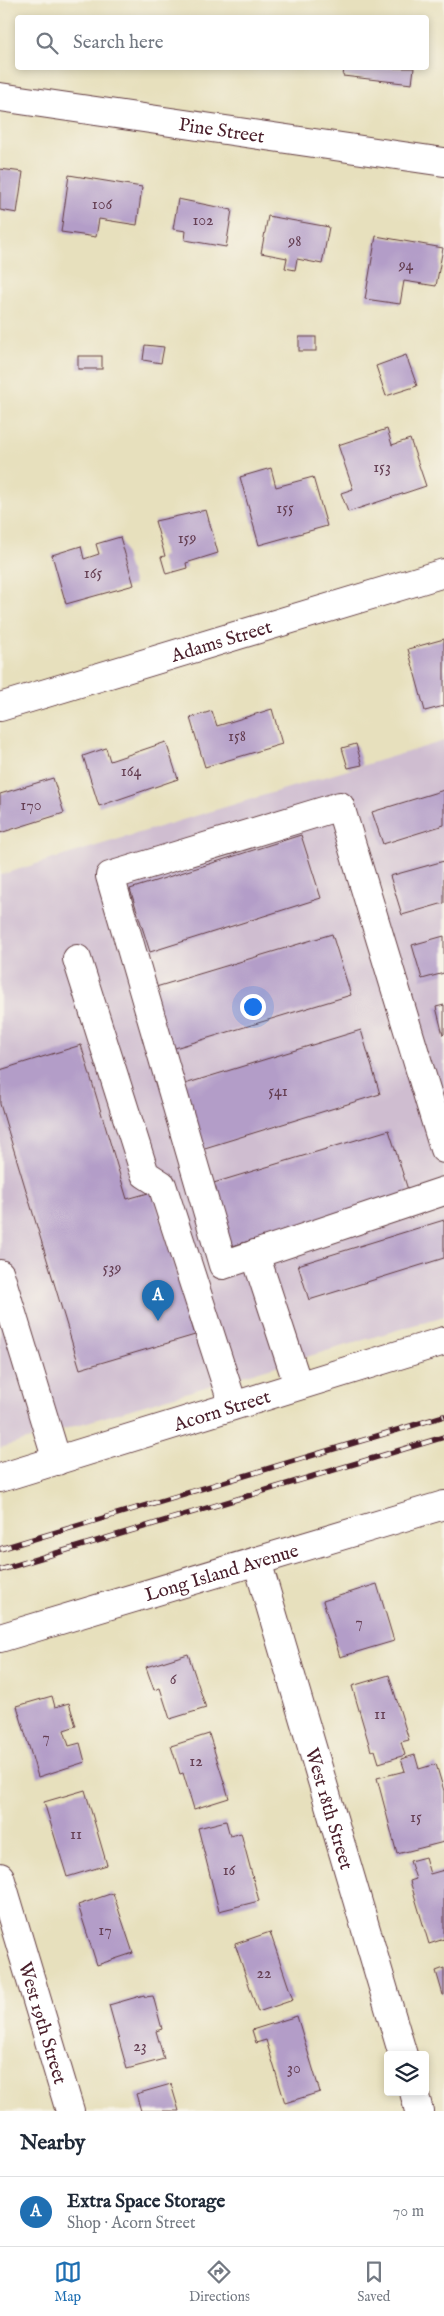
<!DOCTYPE html>
<html lang="en">
<head>
<meta charset="utf-8">
<style>
	:root { --surface:#fff; --page:#f2f2f3; --text:#1f2937; --muted:#747a83; --line:#e0e1e3; --accent:#1f6fb2 }
	body { margin:0; font-family:"IM FELL English",serif; background:var(--page); color:var(--text) }
	.controls { position:absolute; right:15px; bottom:15px; display:grid; overflow:hidden; border-radius:5px; box-shadow:0 2px 8px #0003 }
	.controls button { width:45px; height:45px; display:grid; place-items:center; padding:0; border:0; border-bottom:1px solid var(--line); background:var(--surface); color:var(--text); font:25px sans-serif }
	.you { position:absolute; left:252px; top:1006px; width:18px; height:18px; margin:-12px; border:4px solid #fff; border-radius:50%; background:#1a73e8; box-shadow:0 0 0 8px #1a73e833 }
	.badge { display:grid; place-items:center; width:32px; height:32px; border-radius:50%; background:var(--accent); color:#fff; font-size:16px; font-weight:700 }
	.pin { position:absolute; translate:-50% -41px; filter:drop-shadow(0 1px 2px #0008) }
	.pin::after { content:''; position:absolute; top:26px; width:18px; height:15px; background:inherit; clip-path:polygon(0 0,100% 0,50% 100%) }
	.list { margin:0; padding:0; list-style:none }
	h2 { display:flex; justify-content:space-between; align-items:center; height:65px; margin:0; padding:0 20px; font-size:21px }
	h2 small { font-size:16px; font-weight:400; color:var(--muted) }
	.list li { display:grid; grid-template-columns:32px 1fr auto; gap:15px; align-items:center; box-sizing:border-box; height:70px; padding:0 20px; border-top:1px solid var(--line) }
	.list b { display:block; font-size:19px; white-space:nowrap }
	.list p { margin:0; font-size:16px; white-space:nowrap; color:var(--muted) }
	.list em { font-size:16px; font-style:normal; color:var(--muted) }
	.icon { flex:none; width:28px; height:28px; fill:none; stroke:currentColor; stroke-width:2; stroke-linecap:round; stroke-linejoin:round }
	.map { position:relative; flex:none; width:444px; height:2111px; overflow:hidden }
	.search { position:absolute; background:var(--surface); box-shadow:0 2px 8px #0003; left:15px; right:15px; top:15px; height:55px; display:flex; align-items:center; gap:12px; box-sizing:border-box; padding:0 18px; border-radius:5px; color:var(--muted); font-size:19px }
	.sheet { height:135px; background:var(--surface) }
	nav { display:flex; justify-content:space-around; align-items:center; box-sizing:border-box; height:70px; border-top:1px solid var(--line); background:var(--surface); font-size:14px; color:var(--muted) }
	nav a { display:grid; justify-items:center; gap:2px }
	nav .on { color:var(--accent) }
	.map>svg:first-child { display:block }
</style>
</head>
<body>
<div class="map">
<svg width="444" height="2111" viewBox="0 0 444 2111">
	<rect width="100%" height="100%" fill="#f7f3e8"/>
	<filter id="ink" filterUnits="userSpaceOnUse"><feTurbulence type="fractalNoise" baseFrequency=".02" numOctaves="2"/><feDisplacementMap in="SourceGraphic" scale="10" xChannelSelector="R" yChannelSelector="G"/><feConvolveMatrix kernelMatrix="1 2 1 2 8 2 1 2 1" color-interpolation-filters="sRGB"/></filter>
	<filter id="wash" filterUnits="userSpaceOnUse"><feTurbulence type="fractalNoise" baseFrequency=".0096" numOctaves="4" result="noise"/><feDisplacementMap in="SourceGraphic" scale="20" xChannelSelector="R" yChannelSelector="G"/><feGaussianBlur stdDeviation="1.12" result="paint"/><feColorMatrix in="noise" values="0 0 0 0 0 0 0 0 0 0 0 0 0 0 0 0 0 1.4 0 .05"/><feComposite in="paint" operator="in"/></filter>
	<g filter="url(#wash)">
		<rect width="100%" height="100%" fill="#e7e0bd"/>
		<path fill="#cfbdd0" d="M444,741V1316L0,1448V875Z"/>
		<g id="blocks">
			<g fill="#b39dc8">
				<path d="M344,68H414L412,84L343,76Z"/>
				<path d="M0,169L23,172L17,213L0,210Z"/>
				<path d="M69,175L142,187L137,225L99,219L96,237L61,232Z"/>
				<path d="M178,199L232,210L226,247L185,240L186,231L173,229Z"/>
				<path d="M268,216L329,227L322,264L297,259L295,270L285,268L287,258L261,253Z"/>
				<path d="M376,236L443,248L436,286L404,281L400,304L365,299Z"/>
				<rect x="299" y="337" width="17" height="14"/>
				<path d="M145,345L164,347L161,363L143,360Z"/>
				<path d="M406,355L417,386L386,396L376,366Z"/>
				<rect x="78" y="356" width="24" height="13"/>
				<path d="M387,429L392,445L410,439L426,486L348,512L341,493L353,489L338,445Z"/>
				<path d="M271,468L276,487L313,477L327,526L259,545L240,477Z"/>
				<path d="M206,510L218,553L186,563L187,568L166,574L161,557L165,556L155,521Z"/>
				<path d="M120,537L134,585L66,604L52,555L81,546L84,559L99,554L96,544Z"/>
				<path d="M444,639V706L425,711L408,649Z"/>
				<path d="M272,709L282,744L205,767L190,718L212,711L217,726Z"/>
				<path d="M166,742L178,779L99,806L83,756L106,748L110,761Z"/>
				<path d="M356,744L362,765L348,768L342,748Z"/>
				<path d="M53,778L64,813L0,833V794Z"/>
				<path d="M444,790V825L383,844L372,812Z"/>
				<path d="M301,835L321,898L150,952L130,889Z"/>
				<path d="M444,861V903L402,915L390,876Z"/>
				<path d="M332,934L351,995L165,1051L146,990Z"/>
				<path d="M444,936V973L422,979L412,945Z"/>
				<path d="M444,1005V1034L443,1035L436,1007Z"/>
				<path d="M361,1030L380,1094L195,1151L175,1087Z"/>
				<path d="M81,1045L127,1199L152,1192L195,1335L80,1369L0,1104V1070Z"/>
				<path d="M389,1130L409,1193L226,1248L207,1185Z"/>
				<path d="M444,1220V1258L309,1300L298,1265Z"/>
				<path d="M377,1584L394,1641L340,1657L323,1601Z"/>
				<path d="M188,1654L206,1708L170,1719L160,1688L154,1690L146,1667Z"/>
				<path d="M389,1675L409,1740L401,1742L405,1755L379,1763L375,1750L371,1751L352,1686Z"/>
				<path d="M52,1696L55,1707L69,1703L76,1726L64,1730L69,1746L80,1743L85,1762L38,1777L17,1706Z"/>
				<path d="M209,1734L229,1798L194,1809L183,1773L180,1774L171,1746Z"/>
				<path d="M415,1755L419,1769L436,1764L444,1791V1842L397,1854L377,1778L405,1771L401,1759Z"/>
				<path d="M85,1790L107,1865L67,1877L44,1802Z"/>
				<path d="M226,1821L230,1836L241,1833L259,1901L219,1911L198,1828Z"/>
				<path d="M425,1857L430,1874L444,1870V1939L429,1944L410,1881L416,1879L410,1861Z"/>
				<path d="M113,1893L133,1953L97,1965L78,1905Z"/>
				<path d="M270,1932L293,2000L258,2012L235,1944Z"/>
				<path d="M444,1968V1995H443L436,1971Z"/>
				<path d="M144,1995L145,1997L153,1996L162,2029L156,2031L164,2059L127,2069L109,2005Z"/>
				<path d="M297,2016L320,2092L285,2103L266,2040L256,2043L252,2030Z"/>
				<path d="M171,2084L179,2111H141L136,2094Z"/>
			</g>
		</g>
	</g>
	<g filter="url(#ink)">
		<use href="#blocks" fill-opacity="0" stroke="#623c41" stroke-width="1"/>
		<g fill="none" stroke-linecap="round" stroke-linejoin="round">
			<g stroke="#623c41" stroke-width="30">
				<g id="minor">
					<path id="s1" d="M0,97L444,162"/>
					<path id="s2" d="M0,707L444,573"/>
					<path d="M77,959L145,1174L162,1185L233,1405"/>
					<path d="M444,1149L340,806L110,876L223,1265L444,1191"/>
					<path d="M255,1254L298,1385"/>
					<path d="M0,1274L57,1461"/>
					<path id="s3" d="M0,1478L444,1341"/>
					<path id="s4" d="M257,1561L403,2055"/>
					<path id="s5" d="M0,1638L444,1505"/>
					<path id="s6" d="M0,1877L70,2111"/>
					<path d="M414,2092L419,2111"/>
				</g>
			</g>
			<use href="#minor" stroke="#fff" stroke-width="28"/>
			<g stroke="#4a1f2b" stroke-width="5.5">
				<g id="rail">
					<path d="M0,1549L444,1416"/>
					<path d="M0,1570L444,1437"/>
				</g>
			</g>
			<use href="#rail" stroke="#f7f3e8" stroke-width="4" stroke-dasharray="11" stroke-linecap="butt"/>
		</g>
	</g>
	<g text-anchor="middle" stroke-width="4.5" stroke-linejoin="round" paint-order="stroke">
		<g font-size="16" fill="#643e52">
			<text x="102" y="209">106</text>
			<text x="203" y="225">102</text>
			<text x="295" y="246">98</text>
			<text x="406" y="270">94</text>
			<text x="382" y="472">153</text>
			<text x="285" y="513">155</text>
			<text x="187" y="543">159</text>
			<text x="93" y="578">165</text>
			<text x="237" y="741">158</text>
			<text x="131" y="776">164</text>
			<text x="31" y="810">170</text>
			<text x="278" y="1096">541</text>
			<text x="112" y="1273">539</text>
			<text x="359" y="1627">7</text>
			<text x="173" y="1684">6</text>
			<text x="380" y="1719">11</text>
			<text x="46" y="1742">7</text>
			<text x="196" y="1766">12</text>
			<text x="416" y="1822">15</text>
			<text x="76" y="1839">11</text>
			<text x="229" y="1875">16</text>
			<text x="105" y="1935">17</text>
			<text x="264" y="1978">22</text>
			<text x="140" y="2051">23</text>
			<text x="294" y="2073">30</text>
		</g>
		<g font-size="19" fill="#4a1f2b" stroke="#f7f3e8">
			<text dy="7" stroke="none"><textPath href="#s1" startOffset="224">Pine Street</textPath></text>
			<text dy="7" stroke="none"><textPath href="#s2" startOffset="231">Adams Street</textPath></text>
			<text dy="7" stroke="none"><textPath href="#s3" startOffset="232">Acorn Street</textPath></text>
			<text dy="7" stroke="none"><textPath href="#s5" startOffset="231">Long Island Avenue</textPath></text>
			<text dy="7" stroke="none"><textPath href="#s4" startOffset="258">West 18th Street</textPath></text>
			<text dy="7" stroke="none"><textPath href="#s6" startOffset="152">West 19th Street</textPath></text>
		</g>
	</g>
</svg>
<div class="controls">
<button><svg class="icon" aria-label="layers" viewBox="0 0 24 24"><path d="M12 4l9 5-9 5-9-5zM3 14l9 5 9-5"/></svg></button>
</div>
<div class="you"></div>
<div class="pin badge" style="left:158px;top:1321px">A</div>
<div class="search"><svg class="icon" aria-label="search" viewBox="0 0 24 24"><circle cx="10" cy="10" r="6"/><path d="M15 15l6 6"/></svg>Search here</div>
</div>
<section class="sheet">
<h2>Nearby<small></small></h2>
<ul class="list">
<li><span class="badge">A</span><div><b>Extra Space Storage</b><p>Shop · Acorn Street</p></div><em>70 m</em></li>
</ul>
</section>
<nav>
<a class="on"><svg class="icon" aria-label="map" viewBox="0 0 24 24"><path d="M3 6l6-2 6 2 6-2v14l-6 2-6-2-6 2zM9 4v14M15 6v14"/></svg>Map</a>
<a><svg class="icon" aria-label="directions" viewBox="0 0 24 24"><path d="M12 3l9 9-9 9-9-9zM9 14v-3h6M13 9l2 2-2 2"/></svg>Directions</a>
<a><svg class="icon" aria-label="saved" viewBox="0 0 24 24"><path d="M7 4h10v16l-5-4-5 4z"/></svg>Saved</a>
</nav>
</body>
</html>
